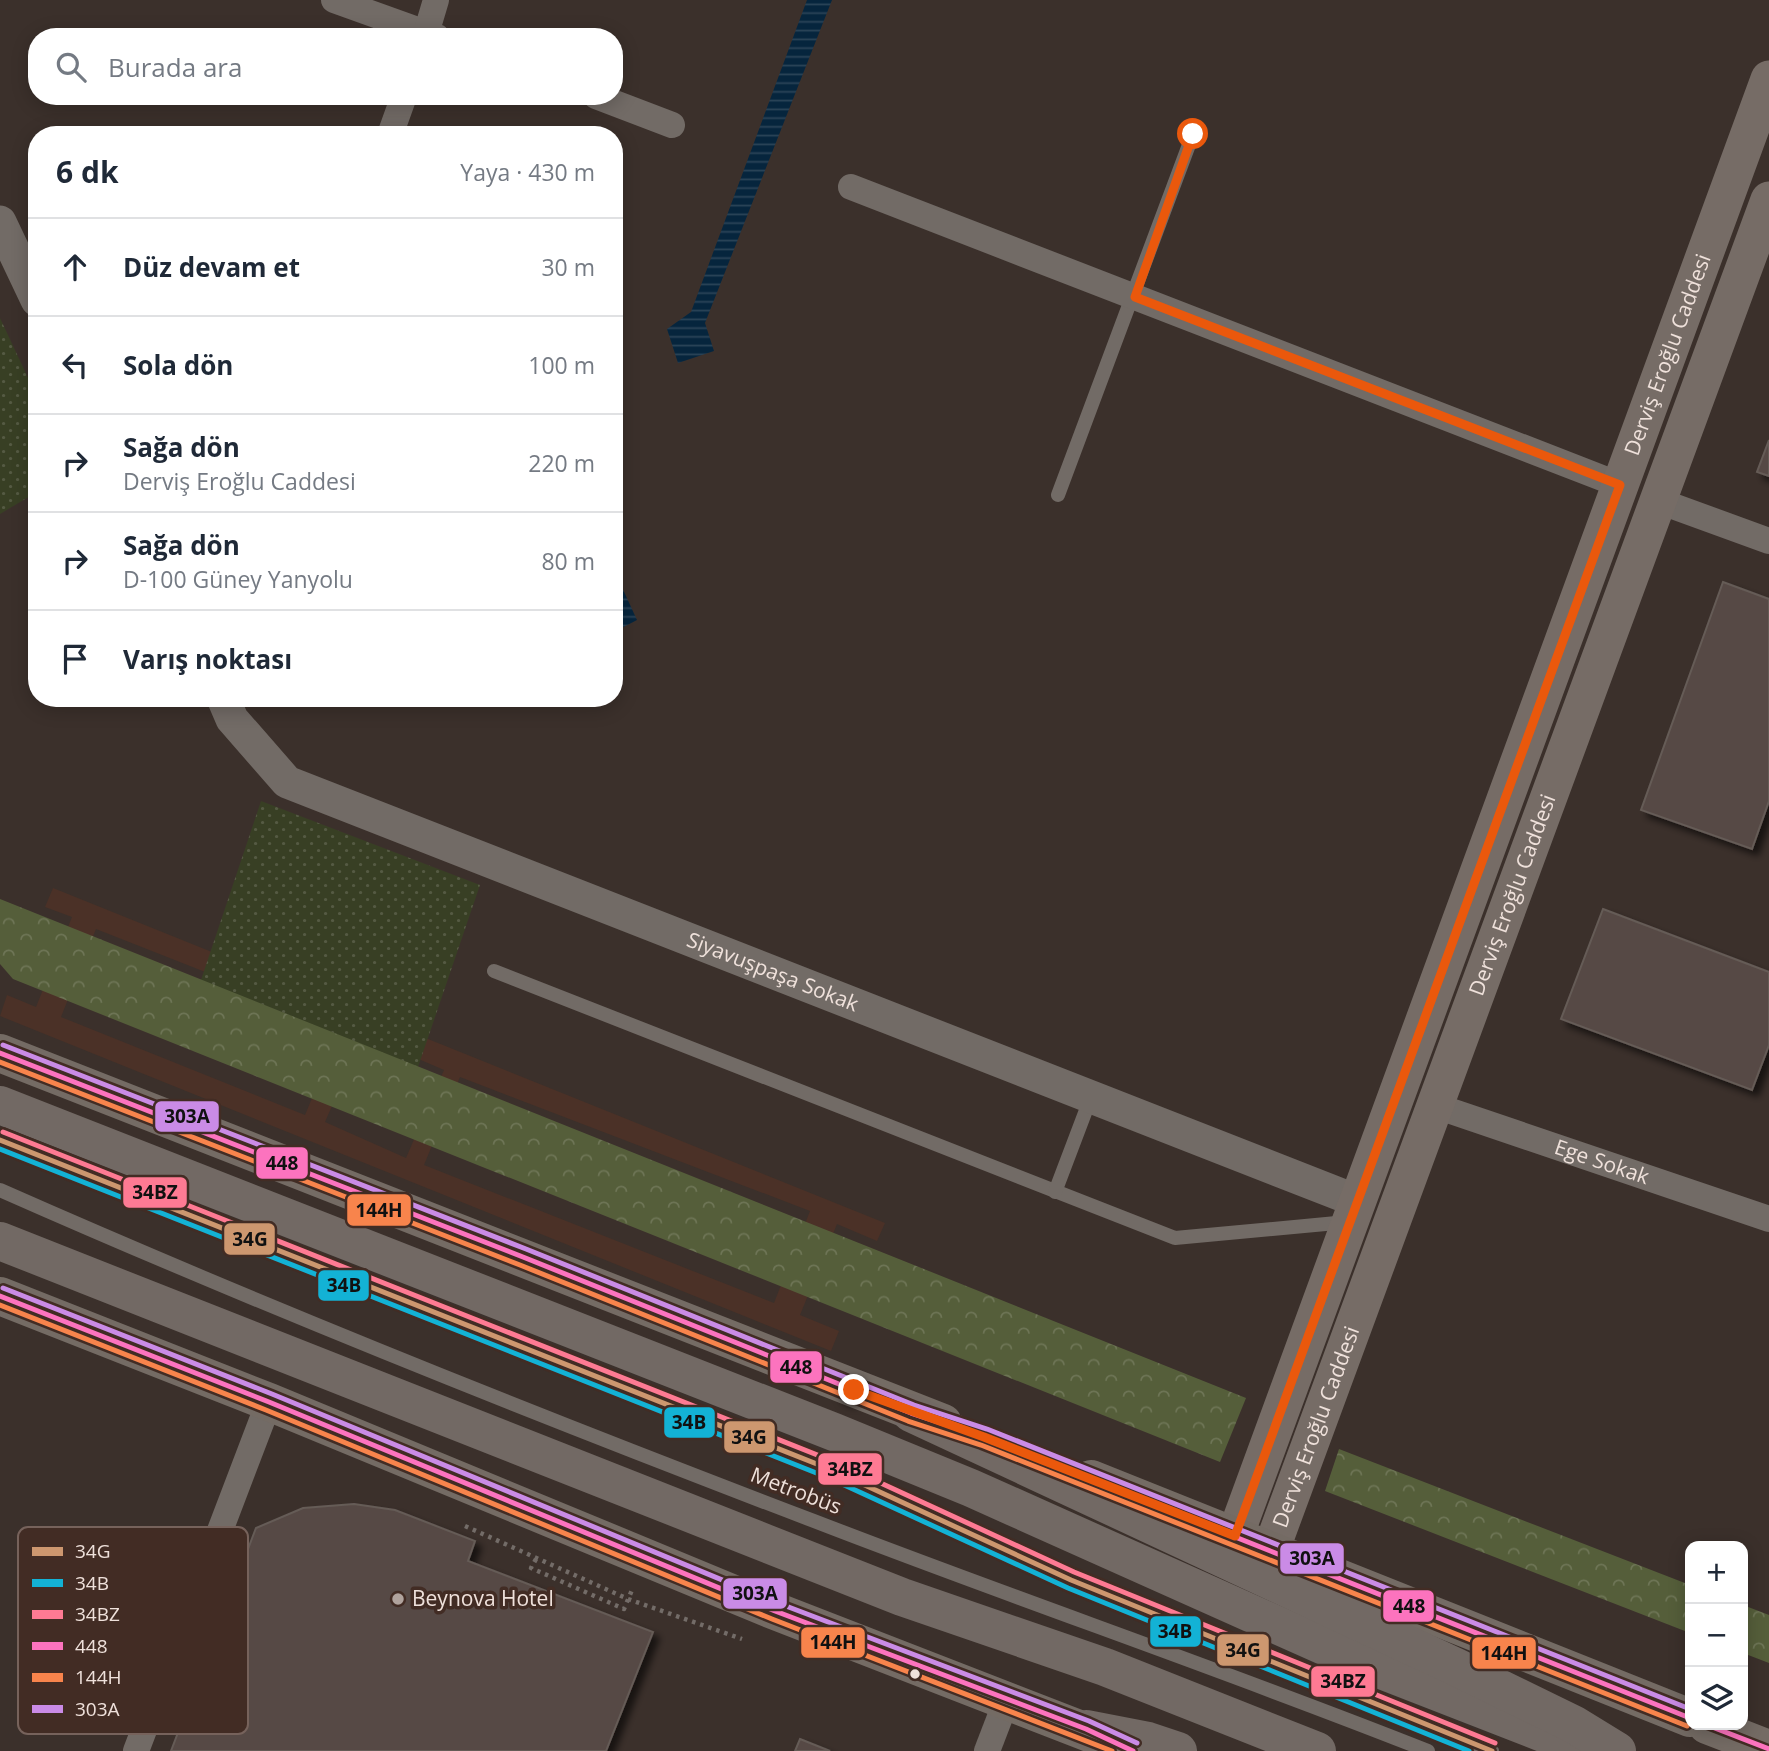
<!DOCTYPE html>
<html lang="tr">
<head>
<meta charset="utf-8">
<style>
	:root { --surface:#fff; --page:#f2f2f3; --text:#1f2937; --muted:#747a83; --line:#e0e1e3 }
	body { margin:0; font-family:"Open Sans",sans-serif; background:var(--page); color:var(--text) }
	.controls { position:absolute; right:21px; bottom:21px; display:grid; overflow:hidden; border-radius:14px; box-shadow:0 4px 18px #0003 }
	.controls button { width:63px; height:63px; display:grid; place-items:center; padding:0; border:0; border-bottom:2px solid var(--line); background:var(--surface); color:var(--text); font:35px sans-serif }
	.stop { position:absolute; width:21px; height:21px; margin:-16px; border:5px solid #ea580c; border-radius:50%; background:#fff }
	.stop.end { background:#ea580c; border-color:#fff; box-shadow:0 2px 7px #0008 }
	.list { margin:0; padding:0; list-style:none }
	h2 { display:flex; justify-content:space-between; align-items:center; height:91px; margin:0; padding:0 28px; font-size:30px }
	h2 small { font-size:23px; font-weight:400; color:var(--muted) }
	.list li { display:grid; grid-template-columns:46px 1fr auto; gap:21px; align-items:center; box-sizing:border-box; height:98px; padding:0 28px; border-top:2px solid var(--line) }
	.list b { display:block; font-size:26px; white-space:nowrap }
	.list p { margin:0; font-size:23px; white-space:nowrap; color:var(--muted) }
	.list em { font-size:23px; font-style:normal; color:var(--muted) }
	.icon { flex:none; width:38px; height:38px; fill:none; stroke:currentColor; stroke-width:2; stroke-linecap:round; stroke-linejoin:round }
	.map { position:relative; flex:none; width:1769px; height:1751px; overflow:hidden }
	.search { position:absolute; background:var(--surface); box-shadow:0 4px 18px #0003; left:28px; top:28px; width:595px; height:77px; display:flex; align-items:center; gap:18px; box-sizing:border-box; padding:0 24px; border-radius:28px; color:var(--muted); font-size:26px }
	.panel { position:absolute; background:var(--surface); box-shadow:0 4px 18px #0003; left:28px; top:126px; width:595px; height:581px; border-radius:28px }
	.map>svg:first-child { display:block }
</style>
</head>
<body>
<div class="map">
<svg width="1769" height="1751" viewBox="0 0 1769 1751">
	<defs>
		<pattern id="green-dots" width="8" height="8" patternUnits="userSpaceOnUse" patternTransform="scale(1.75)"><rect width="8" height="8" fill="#383f24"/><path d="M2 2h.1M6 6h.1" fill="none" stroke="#555a43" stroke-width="1.8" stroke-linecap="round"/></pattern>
		<pattern id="forest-crowns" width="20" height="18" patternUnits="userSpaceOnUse" patternTransform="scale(1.75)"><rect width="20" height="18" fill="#555e3a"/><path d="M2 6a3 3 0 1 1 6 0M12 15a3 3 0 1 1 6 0" fill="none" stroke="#6e7556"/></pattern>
		<pattern id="water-rules" width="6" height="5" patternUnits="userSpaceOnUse" patternTransform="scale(1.75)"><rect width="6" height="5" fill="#06253d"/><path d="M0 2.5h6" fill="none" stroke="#2b4458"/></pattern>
		<filter id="shadow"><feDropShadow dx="6" dy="6" stdDeviation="3.5" flood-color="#0009"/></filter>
	</defs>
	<rect width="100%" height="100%" fill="#3b302b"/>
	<path fill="#4b3127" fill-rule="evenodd" d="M53,888L885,1223L877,1241L837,1224L800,1315L839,1331L831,1351L0,1016L7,995L36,1007L72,917L45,907ZM96,929L342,1026L305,1115L61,1017ZM363,1035L444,1070L406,1158L325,1122ZM460,1077L810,1211L774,1303L424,1165Z"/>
	<g fill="url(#green-dots)">
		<path d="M0,318L37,397V492L0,514Z"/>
		<path d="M261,801L480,885L418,1067L201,980Z"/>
	</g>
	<g fill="url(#forest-crowns)">
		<path d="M0,899L1246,1398L1220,1462L13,979L0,964Z"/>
		<path d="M1339,1449L1690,1585V1633L1325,1491Z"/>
		<path d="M1743,1605L1769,1615V1663L1743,1653Z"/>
	</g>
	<g fill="url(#water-rules)">
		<path d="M807,0H832L705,323L714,351L678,363L667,329L691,312Z"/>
		<path d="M614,570L637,620L614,632Z"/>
	</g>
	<g fill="#574a45" stroke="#655b57" stroke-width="2" filter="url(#shadow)">
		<path d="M1769,440V476L1757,472Z"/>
		<path d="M1723,582L1769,599V801L1752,849L1641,810Z"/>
		<path d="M1603,909L1769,972V1045L1752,1090L1561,1019Z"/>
		<path d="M354,1504L395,1510L475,1541L468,1561L653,1632L606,1751H171L256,1528L303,1508Z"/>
		<path d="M800,1739L830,1751H795Z"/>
	</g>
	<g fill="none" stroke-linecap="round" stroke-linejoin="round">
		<g stroke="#736c68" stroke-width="4.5" stroke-dasharray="3.5 5" stroke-linecap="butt">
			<path d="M465,1526L628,1599L742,1639"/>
			<path d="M536,1559L531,1568L624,1609L632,1590"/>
		</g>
		<g stroke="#726b66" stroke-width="14">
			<path d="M1058,495L1193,134"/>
			<path d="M494,971L1175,1238L1347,1222"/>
			<path d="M0,1140L832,1470L1071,1580L1492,1751"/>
			<path d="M0,1190C267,1308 541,1417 814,1521C1018,1600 1224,1670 1428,1751"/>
			<path d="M1055,1192L1091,1097"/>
		</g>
		<g stroke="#726b66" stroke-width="26">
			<path d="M334,0L437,37"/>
			<path d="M425,37L436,0"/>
			<path d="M596,96L672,125"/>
			<path d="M390,135L404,96"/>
			<path d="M851,187L1620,485"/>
			<path d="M1659,501L1769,541"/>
			<path id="s1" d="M1436,1106L1769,1219"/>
			<path d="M136,1751L269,1402"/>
			<path d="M987,1751L1007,1699"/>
		</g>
		<g stroke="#726b66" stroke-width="33">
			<path d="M0,222L37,300"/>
			<path id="s2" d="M223,698L232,719L287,782L1357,1201"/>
		</g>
		<g stroke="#766c66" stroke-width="37">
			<path id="s3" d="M1235,1536L1769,79"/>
			<path id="s4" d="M1271,1550L1769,200"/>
		</g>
		<g stroke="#746b64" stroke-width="38">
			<path d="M0,1053L943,1423"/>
			<path d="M0,1296L269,1402L775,1611L1115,1743"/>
			<path d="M1091,1479L1690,1718"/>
			<path d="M1707,1725L1769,1749"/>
		</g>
		<g stroke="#726964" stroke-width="38">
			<path d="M0,1105L834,1432L971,1488L1353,1659L1589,1751"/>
			<path d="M0,1241L902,1597L1105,1667L1317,1751"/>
			<path d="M911,1413L1456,1667L1573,1724L1617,1751"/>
			<path d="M1086,1729L1148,1741L1178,1751"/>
		</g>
		<g stroke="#422c24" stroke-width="10">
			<path id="bus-1" d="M0,1140L832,1470L1071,1580L1492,1751"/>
		</g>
		<g stroke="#422c24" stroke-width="10">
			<path id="bus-2" d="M0,1149L829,1478L1068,1588L1469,1751"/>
		</g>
		<g stroke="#422c24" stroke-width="10">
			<path id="bus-3" d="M3,1132L835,1462L1074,1572L1495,1743"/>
		</g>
		<g stroke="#422c24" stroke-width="10">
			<g id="bus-4">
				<path d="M0,1053L523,1257L911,1413L984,1437L1690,1718"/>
				<path d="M0,1296L269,1402L775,1611L1086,1729L1133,1751"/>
				<path d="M1707,1725L1769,1749"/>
			</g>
		</g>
		<g stroke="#422c24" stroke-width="10">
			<g id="bus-5">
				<path d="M0,1062L520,1265L908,1421L981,1445L1687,1726"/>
				<path d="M0,1305L266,1410L772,1619L1112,1751"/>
			</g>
		</g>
		<g stroke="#422c24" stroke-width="10">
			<g id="bus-6">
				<path d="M3,1045L526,1249L914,1405L987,1429L1690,1709"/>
				<path d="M3,1288L272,1394L778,1603L1089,1721L1137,1743"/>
			</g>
		</g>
		<use href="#bus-1" stroke="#cd976f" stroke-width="5"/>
		<use href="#bus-2" stroke="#13b2d5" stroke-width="5"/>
		<use href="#bus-3" stroke="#fe7a93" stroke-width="5"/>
		<use href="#bus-4" stroke="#fc73be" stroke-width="5"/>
		<use href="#bus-5" stroke="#f8844c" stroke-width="5"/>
		<use href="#bus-6" stroke="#ca8be6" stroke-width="5"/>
	</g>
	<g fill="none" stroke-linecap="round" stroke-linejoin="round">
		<path stroke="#ea580c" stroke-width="9" d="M854,1390L984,1437L1235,1536L1620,485L1135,297L1193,134"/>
	</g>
	<circle fill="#b0a39d" stroke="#422c24" stroke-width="2.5" cx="398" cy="1599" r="7"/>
	<circle fill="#efe1db" stroke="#422c24" stroke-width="2.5" cx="915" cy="1674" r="6"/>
	<g text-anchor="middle" stroke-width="7" stroke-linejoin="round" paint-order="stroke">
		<g font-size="21" fill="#efe1db" stroke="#422c24">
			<text dy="7" stroke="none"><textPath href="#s3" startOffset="1258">Derviş Eroğlu Caddesi</textPath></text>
			<text dy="7" stroke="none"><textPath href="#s4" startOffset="698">Derviş Eroğlu Caddesi</textPath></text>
			<text dy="7" stroke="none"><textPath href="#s2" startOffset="628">Siyavuşpaşa Sokak</textPath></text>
			<text dy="7" stroke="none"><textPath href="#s1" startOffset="175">Ege Sokak</textPath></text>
			<text dy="7" stroke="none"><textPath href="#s4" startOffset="131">Derviş Eroğlu Caddesi</textPath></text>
			<text transform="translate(796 1491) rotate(21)" y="7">Metrobüs</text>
		</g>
		<g font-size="21" fill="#efe1db" stroke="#422c24" text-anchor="start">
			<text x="412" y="1606">Beynova Hotel</text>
		</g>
	</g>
	<rect x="18" y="1527" width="230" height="207" rx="10" fill="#422c24" stroke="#76625b" stroke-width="2"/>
	<rect x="32" y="1547" width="31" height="9" fill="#cd976f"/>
	<rect x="32" y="1579" width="31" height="8" fill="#13b2d5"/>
	<rect x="32" y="1610" width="31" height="9" fill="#fe7a93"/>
	<rect x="32" y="1642" width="31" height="8" fill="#fc73be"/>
	<rect x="32" y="1673" width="31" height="9" fill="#f8844c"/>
	<rect x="32" y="1705" width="31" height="8" fill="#ca8be6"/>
	<g font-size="19" fill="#efe1db">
		<text x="75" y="1558">34G</text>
		<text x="75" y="1590">34B</text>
		<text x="75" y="1621">34BZ</text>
		<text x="75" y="1653">448</text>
		<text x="75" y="1684">144H</text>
		<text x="75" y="1716">303A</text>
	</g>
	<g stroke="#422c24" stroke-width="2.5">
		<rect x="154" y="1100" width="66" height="33" rx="7" fill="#ca8be6"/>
		<rect x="255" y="1146" width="54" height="34" rx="7" fill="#fc73be"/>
		<rect x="122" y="1176" width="66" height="33" rx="7" fill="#fe7a93"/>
		<rect x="346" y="1193" width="66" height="34" rx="7" fill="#f8844c"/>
		<rect x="223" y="1222" width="53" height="34" rx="7" fill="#cd976f"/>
		<rect x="317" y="1269" width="53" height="33" rx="7" fill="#13b2d5"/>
		<rect x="769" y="1350" width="54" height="34" rx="7" fill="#fc73be"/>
		<rect x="663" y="1406" width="53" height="33" rx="7" fill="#13b2d5"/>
		<rect x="723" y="1420" width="53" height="34" rx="7" fill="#cd976f"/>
		<rect x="817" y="1452" width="66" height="34" rx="7" fill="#fe7a93"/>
		<rect x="1279" y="1542" width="66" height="33" rx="7" fill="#ca8be6"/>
		<rect x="722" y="1577" width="66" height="33" rx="7" fill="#ca8be6"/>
		<rect x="1382" y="1589" width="53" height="34" rx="7" fill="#fc73be"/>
		<rect x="1149" y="1615" width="53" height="33" rx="7" fill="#13b2d5"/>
		<rect x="800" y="1626" width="66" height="33" rx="7" fill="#f8844c"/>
		<rect x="1216" y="1633" width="54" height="34" rx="7" fill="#cd976f"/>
		<rect x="1471" y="1636" width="66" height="34" rx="7" fill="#f8844c"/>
		<rect x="1310" y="1665" width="66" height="33" rx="7" fill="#fe7a93"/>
	</g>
	<g font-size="19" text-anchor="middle" font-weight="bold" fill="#111">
		<text x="187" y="1123">303A</text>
		<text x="282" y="1170">448</text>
		<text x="155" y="1199">34BZ</text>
		<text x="379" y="1217">144H</text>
		<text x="250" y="1246">34G</text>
		<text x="344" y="1292">34B</text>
		<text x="796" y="1374">448</text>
		<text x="689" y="1429">34B</text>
		<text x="749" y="1444">34G</text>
		<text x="850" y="1476">34BZ</text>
		<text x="1312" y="1565">303A</text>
		<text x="755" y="1600">303A</text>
		<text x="1409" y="1613">448</text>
		<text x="1175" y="1638">34B</text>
		<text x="833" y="1649">144H</text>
		<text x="1243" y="1657">34G</text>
		<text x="1504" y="1660">144H</text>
		<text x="1343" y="1688">34BZ</text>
	</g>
</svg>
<div class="controls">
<button>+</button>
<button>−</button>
<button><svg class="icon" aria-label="layers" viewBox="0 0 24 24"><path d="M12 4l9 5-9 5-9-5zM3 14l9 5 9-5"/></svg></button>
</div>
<div class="stop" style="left:1193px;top:134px"></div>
<div class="stop end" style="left:854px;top:1390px"></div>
<div class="search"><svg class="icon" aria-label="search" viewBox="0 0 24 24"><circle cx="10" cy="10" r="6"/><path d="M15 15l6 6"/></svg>Burada ara</div>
<section class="panel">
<h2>6 dk<small>Yaya · 430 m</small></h2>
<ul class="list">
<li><svg class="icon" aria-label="ahead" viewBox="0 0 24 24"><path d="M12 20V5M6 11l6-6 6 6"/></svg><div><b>Düz devam et</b></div><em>30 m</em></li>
<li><svg class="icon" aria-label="left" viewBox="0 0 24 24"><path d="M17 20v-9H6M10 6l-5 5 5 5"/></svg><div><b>Sola dön</b></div><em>100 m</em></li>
<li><svg class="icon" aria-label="right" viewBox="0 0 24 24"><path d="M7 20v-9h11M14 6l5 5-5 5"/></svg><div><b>Sağa dön</b><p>Derviş Eroğlu Caddesi</p></div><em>220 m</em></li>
<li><svg class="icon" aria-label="right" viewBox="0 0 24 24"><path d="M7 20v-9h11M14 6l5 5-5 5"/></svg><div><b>Sağa dön</b><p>D-100 Güney Yanyolu</p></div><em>80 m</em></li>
<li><svg class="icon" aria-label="arrive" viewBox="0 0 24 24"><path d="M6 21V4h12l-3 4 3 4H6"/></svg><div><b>Varış noktası</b></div></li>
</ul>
</section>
</div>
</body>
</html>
